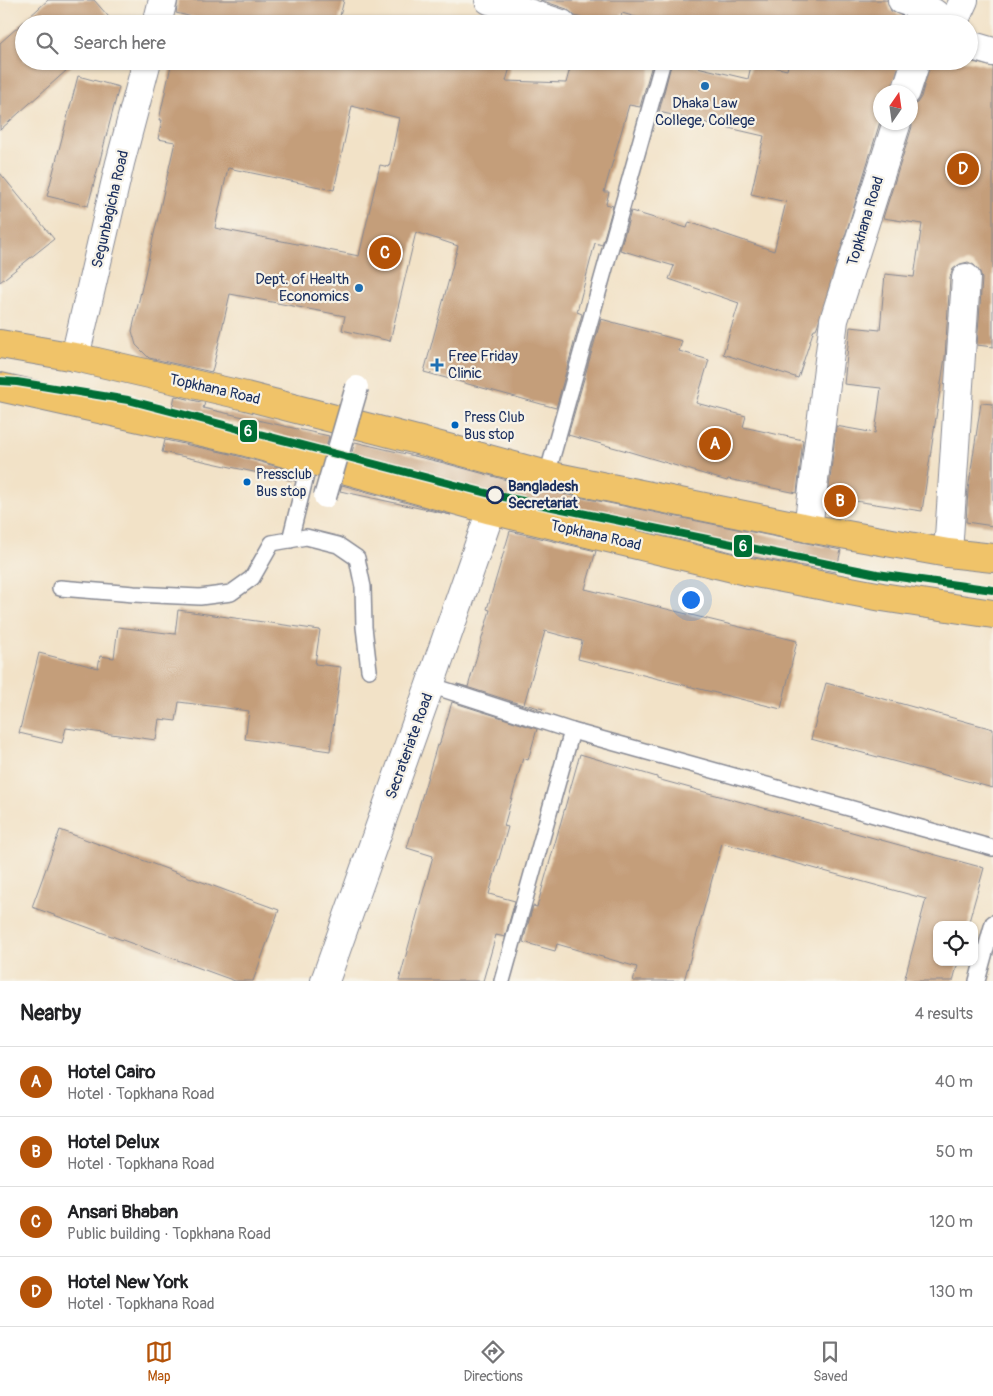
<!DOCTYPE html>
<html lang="en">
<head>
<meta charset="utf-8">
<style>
	:root { --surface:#fff; --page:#f2f2f2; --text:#202124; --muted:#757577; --line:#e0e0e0; --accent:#b45309 }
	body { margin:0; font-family:Pangolin,sans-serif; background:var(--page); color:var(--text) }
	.controls { position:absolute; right:15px; bottom:15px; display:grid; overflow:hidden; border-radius:10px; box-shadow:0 1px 4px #0004 }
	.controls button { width:45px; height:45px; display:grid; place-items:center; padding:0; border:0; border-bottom:1px solid var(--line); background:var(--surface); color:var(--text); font:25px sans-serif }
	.compass { position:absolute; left:873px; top:85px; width:45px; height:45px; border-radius:50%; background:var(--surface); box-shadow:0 1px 4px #0004; rotate:13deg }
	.you { position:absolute; left:690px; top:599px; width:18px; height:18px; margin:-12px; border:4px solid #fff; border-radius:50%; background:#1a73e8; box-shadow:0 0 0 8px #1a73e833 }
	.badge { display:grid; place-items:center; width:32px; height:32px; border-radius:50%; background:var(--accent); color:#fff; font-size:16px; font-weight:700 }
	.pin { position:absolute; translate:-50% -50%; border:2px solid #fff; box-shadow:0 1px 5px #0006 }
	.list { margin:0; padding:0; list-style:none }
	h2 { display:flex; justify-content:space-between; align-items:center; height:65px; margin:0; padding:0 20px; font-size:21px }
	h2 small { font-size:16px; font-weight:400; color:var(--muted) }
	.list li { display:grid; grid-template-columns:32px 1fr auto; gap:15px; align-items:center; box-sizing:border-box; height:70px; padding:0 20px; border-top:1px solid var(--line) }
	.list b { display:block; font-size:19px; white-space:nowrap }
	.list p { margin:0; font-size:16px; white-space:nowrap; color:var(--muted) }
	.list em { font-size:16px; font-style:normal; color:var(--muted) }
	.icon { flex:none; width:28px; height:28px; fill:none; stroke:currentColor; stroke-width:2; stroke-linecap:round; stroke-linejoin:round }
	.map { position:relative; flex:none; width:993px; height:981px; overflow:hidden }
	.search { position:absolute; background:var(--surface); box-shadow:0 1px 4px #0004; left:15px; right:15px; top:15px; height:55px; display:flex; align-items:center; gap:12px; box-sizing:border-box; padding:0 18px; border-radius:28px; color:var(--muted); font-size:19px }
	.sheet { height:345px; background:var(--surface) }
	nav { display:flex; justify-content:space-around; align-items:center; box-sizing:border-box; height:70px; border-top:1px solid var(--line); background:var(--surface); font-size:14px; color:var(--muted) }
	nav a { display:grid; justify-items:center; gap:2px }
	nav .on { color:var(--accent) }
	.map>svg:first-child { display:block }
</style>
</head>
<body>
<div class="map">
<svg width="993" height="981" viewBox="0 0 993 981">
	<rect width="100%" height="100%" fill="#f7f3e8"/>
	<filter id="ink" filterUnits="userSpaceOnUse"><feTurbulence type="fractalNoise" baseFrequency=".02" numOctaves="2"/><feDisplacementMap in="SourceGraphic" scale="10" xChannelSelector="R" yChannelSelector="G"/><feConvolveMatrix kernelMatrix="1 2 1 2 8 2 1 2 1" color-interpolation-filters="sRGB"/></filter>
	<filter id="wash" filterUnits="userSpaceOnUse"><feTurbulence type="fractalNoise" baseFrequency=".0096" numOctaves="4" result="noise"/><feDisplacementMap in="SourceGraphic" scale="20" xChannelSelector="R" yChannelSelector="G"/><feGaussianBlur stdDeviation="1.12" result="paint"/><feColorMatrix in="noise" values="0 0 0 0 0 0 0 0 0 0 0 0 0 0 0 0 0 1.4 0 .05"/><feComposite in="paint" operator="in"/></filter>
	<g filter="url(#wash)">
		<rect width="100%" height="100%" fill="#f2e2c7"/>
		<g id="blocks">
			<g fill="#c49e7a" fill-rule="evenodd">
				<path d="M48,0H94L115,24H24V61H77L0,130V43Z"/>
				<path d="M178,0H344L338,24H221L176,13Z"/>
				<path d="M540,0H887L891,11L921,24H659L622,13L619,24H601L575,16L567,9Z"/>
				<path d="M172,61H512L506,81L566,83L572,61H653L640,107L629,105L604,192H609L606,204L613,206L602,245L595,243L577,312L582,314L556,408L424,372L458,246L416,232L390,341L342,330L345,316L230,294L212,372L149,358L136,345L132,331L175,142L158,139L162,120H159ZM352,106L399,118L389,167L380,165L359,256L215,228L228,168L334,190Z"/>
				<path d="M672,61L748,79L752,62L787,70L789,61H900L891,92H880V122L818,324L816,329H814L798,378L723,354L739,303L669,279L674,266L620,250L631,211L687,228L689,222L774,251L786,202L751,194L764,136L659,112Z"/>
				<path d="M931,61H969L993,67V347L977,345L982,279L980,272L974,265L968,262L960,264L953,269L950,277L945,357L922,511L828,497L836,426L875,433L881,388L844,384L850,327L880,330L885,274L914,277L922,224L883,218L912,127L910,107L917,103L921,97Z"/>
				<path d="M78,76L119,87L88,206L47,196Z"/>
				<path d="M0,173L54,239L0,282Z"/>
				<path d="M601,319L682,341L679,351L709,360L696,403L746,416L743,427L803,440L797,493L728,479L727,481L627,451L568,435Z"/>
				<path d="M175,396L205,403L203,408L329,436L326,448L239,424L172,409Z"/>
				<path d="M981,403L993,404V526L966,522L968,490Z"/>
				<path d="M165,440L231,454L297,472L295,481L162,452Z"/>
				<path d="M355,442L444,463L544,490L841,550L836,572L748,556L495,495L351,455Z"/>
				<path d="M342,485L451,515L340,491Z"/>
				<path d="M510,531L596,551L585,589L797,641L781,709L578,659L582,641L545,631L524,704L543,709L542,711L457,684L468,687L490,610L487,609Z"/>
				<path d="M178,610L320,630L315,664L341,667L330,751L245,739L249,711L179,702L176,721L159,719L156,740L66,728L62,743L19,733L39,653L98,668L100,656L114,658L118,627L175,634Z"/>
				<path d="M826,683L993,729V788L811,739Z"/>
				<path d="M452,702L537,729L528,760L523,758L504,826L508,827L489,894L515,901L505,937L496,935L483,981H399L433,856L407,848L437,745L439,746Z"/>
				<path d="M580,754L657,777V779L984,868L968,925H937V962H958L953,981H904L926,899L722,843L684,981H633L637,967L557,944L555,951L523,942L533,906L537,907Z"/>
				<path d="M60,830L279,910L253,981H235L32,907Z"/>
			</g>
		</g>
	</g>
	<g filter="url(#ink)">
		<use href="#blocks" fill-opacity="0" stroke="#868892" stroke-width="1"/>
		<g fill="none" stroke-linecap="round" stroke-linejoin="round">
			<g stroke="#868892" stroke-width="18">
				<g id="service">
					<path d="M547,475L663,61"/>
					<path d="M290,540L310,459"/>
					<path d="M60,588L134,594L200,597L231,593L252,578L272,543L306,537L338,545L357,558L363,587L364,627L369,670"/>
					<path d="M430,685L572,731L993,848"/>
					<path d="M502,981L572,731"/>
					<path d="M977,981L993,923"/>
				</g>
			</g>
			<g stroke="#868892" stroke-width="30">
				<g id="minor">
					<path d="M489,0L562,24"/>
					<path d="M902,0C917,5 935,9 945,24"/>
					<path d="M953,24L964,0"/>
					<path d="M969,45L993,52"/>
					<path d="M906,92L916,61"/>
					<path d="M808,528L834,320L897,122"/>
					<path d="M948,553L966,278"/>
				</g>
			</g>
			<g stroke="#868892" stroke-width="30">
				<g id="tertiary">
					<path d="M157,24L163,0"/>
					<path d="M75,357L120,163L147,61"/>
					<path d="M325,981L430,685L491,510"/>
				</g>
			</g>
			<g stroke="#868892" stroke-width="30">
				<g id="trunk">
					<path d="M0,344L75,357L246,396L448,448L547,475L808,528L948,553L993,558"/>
					<path d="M0,387L235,439L491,510L745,571L882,597L993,614"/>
				</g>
			</g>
			<use href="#service" stroke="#fff" stroke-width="15"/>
			<use href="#minor" stroke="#fff" stroke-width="28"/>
			<use href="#tertiary" stroke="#fff" stroke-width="28"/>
			<use href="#trunk" stroke="#f0c369" stroke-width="28"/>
			<g stroke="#868892" stroke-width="25" stroke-linecap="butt">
				<path id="pedestrian-bridge" d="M325,497L357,387"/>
			</g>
			<use href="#pedestrian-bridge" stroke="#fff" stroke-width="22"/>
			<g stroke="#f7f3e8" stroke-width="11">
				<path id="metro-1" d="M0,381L17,382L128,400L494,495L877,574L993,590"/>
			</g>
			<use href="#metro-1" stroke="#006e34" stroke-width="8"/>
		</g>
	</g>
	<g fill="#1f6fb2" stroke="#f7f3e8" stroke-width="2">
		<circle cx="705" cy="86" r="5"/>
		<circle cx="359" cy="288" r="5"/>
		<path d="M434.5 357.5h5v5h5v5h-5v5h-5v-5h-5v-5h5z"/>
	</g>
	<g fill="#0065bd" stroke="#f7f3e8" stroke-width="2">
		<circle cx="455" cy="425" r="4.5"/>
		<circle cx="247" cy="482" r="4.5"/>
	</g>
	<circle fill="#f7f3e8" stroke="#1b2f5e" stroke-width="2.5" cx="495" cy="495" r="8"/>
	<g text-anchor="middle" stroke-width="4.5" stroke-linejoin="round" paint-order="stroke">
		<g font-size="14" fill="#1b2f5e" stroke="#f7f3e8" text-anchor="start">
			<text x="464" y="422">Press Club<tspan x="464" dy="17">Bus stop</tspan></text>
			<text x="256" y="479">Pressclub<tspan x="256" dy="17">Bus stop</tspan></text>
		</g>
		<g font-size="15" fill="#1b2f5e" stroke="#f7f3e8">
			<text x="705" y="108">Dhaka Law<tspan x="705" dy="17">College, College</tspan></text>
			<text x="349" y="284" text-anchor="end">Dept. of Health<tspan x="349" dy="17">Economics</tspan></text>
			<text x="448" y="361" text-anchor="start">Free Friday<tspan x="448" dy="17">Clinic</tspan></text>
		</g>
		<g font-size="15" fill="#1b2f5e" stroke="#f7f3e8">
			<text transform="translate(110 209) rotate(-77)" y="5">Segunbagicha Road</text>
			<text transform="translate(865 221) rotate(-73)" y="5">Topkhana Road</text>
			<text transform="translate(215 389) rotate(13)" y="5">Topkhana Road</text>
			<text transform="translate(596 535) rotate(13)" y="5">Topkhana Road</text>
			<text transform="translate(409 746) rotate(-70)" y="5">Secrateriate Road</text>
		</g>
		<g font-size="15" font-weight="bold" fill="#1b2f5e" stroke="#f7f3e8" text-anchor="start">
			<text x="508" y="491">Bangladesh<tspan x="508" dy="17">Secretariat</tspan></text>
		</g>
	</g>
	<g stroke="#f7f3e8" stroke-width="2">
		<rect x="239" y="419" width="19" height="24" rx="5" fill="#006e34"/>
		<rect x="733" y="534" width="20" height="24" rx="5" fill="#006e34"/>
	</g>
	<g font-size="14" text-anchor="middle" font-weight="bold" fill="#fff">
		<text x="248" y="436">6</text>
		<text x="743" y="551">6</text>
	</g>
</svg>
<div class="controls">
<button><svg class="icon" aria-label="locate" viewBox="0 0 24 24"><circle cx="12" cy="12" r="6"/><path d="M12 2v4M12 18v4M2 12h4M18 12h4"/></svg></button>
</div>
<svg class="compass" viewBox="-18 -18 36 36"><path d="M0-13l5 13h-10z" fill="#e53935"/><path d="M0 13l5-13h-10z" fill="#757577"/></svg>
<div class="you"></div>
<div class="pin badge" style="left:715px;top:444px">A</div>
<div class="pin badge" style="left:840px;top:501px">B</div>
<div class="pin badge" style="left:385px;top:253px">C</div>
<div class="pin badge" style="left:963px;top:169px">D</div>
<div class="search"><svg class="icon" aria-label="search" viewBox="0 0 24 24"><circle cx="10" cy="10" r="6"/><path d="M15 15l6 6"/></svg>Search here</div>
</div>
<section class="sheet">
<h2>Nearby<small>4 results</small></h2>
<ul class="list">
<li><span class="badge">A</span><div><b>Hotel Cairo</b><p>Hotel · Topkhana Road</p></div><em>40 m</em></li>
<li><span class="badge">B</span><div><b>Hotel Delux</b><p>Hotel · Topkhana Road</p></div><em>50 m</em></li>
<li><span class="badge">C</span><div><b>Ansari Bhaban</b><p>Public building · Topkhana Road</p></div><em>120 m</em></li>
<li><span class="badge">D</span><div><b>Hotel New York</b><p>Hotel · Topkhana Road</p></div><em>130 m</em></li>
</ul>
</section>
<nav>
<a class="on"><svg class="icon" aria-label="map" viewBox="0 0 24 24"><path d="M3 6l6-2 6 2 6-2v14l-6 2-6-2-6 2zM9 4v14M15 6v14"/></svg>Map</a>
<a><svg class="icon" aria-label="directions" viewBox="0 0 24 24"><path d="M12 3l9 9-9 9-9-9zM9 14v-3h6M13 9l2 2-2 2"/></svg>Directions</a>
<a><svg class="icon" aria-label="saved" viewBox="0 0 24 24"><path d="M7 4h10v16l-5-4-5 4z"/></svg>Saved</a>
</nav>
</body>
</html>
